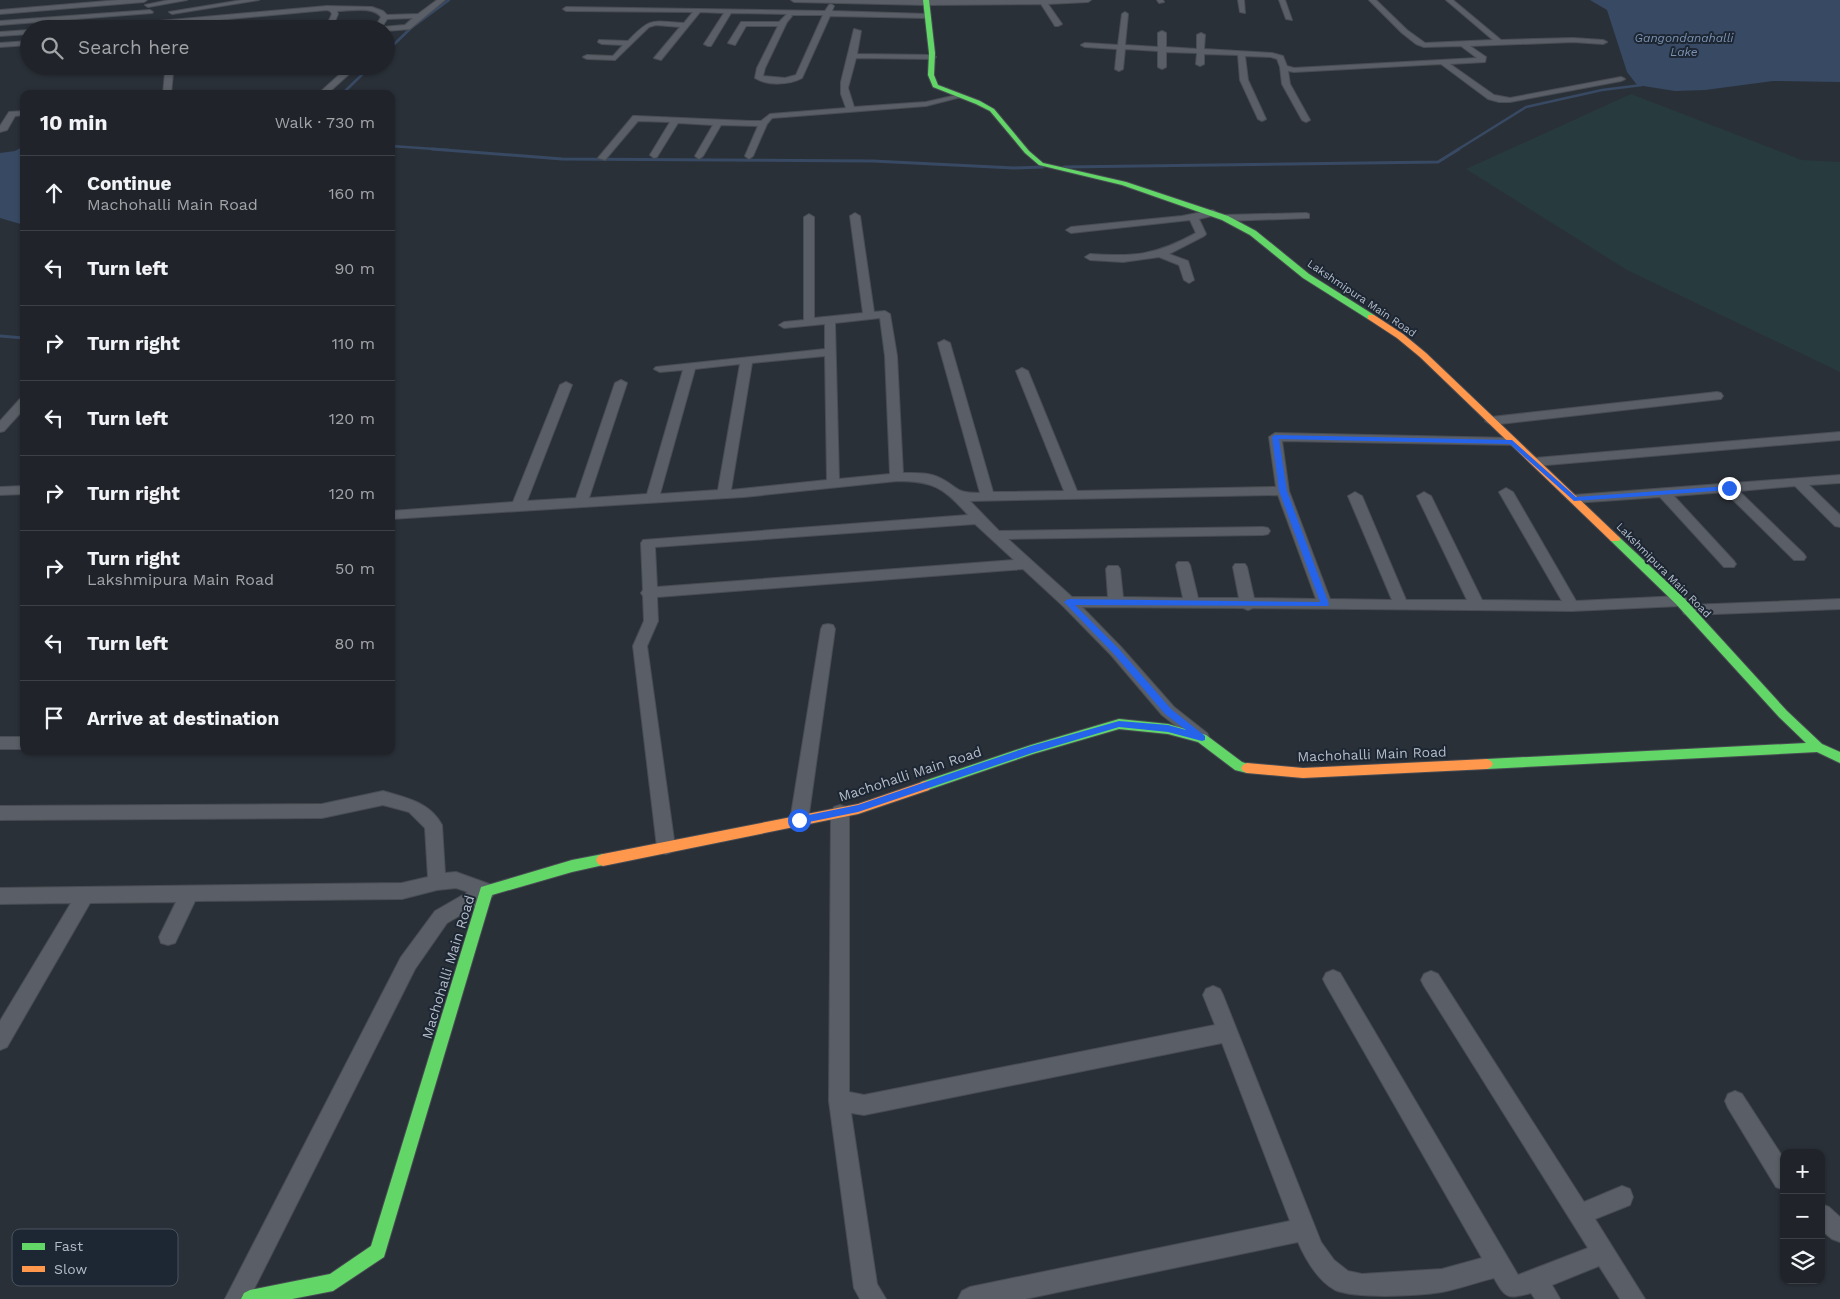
<!DOCTYPE html>
<html lang="en">
<head>
<meta charset="utf-8">
<style>
	:root { --surface:#20242a; --page:#282c32; --text:#f1f3f6; --muted:#a2a4a8; --line:#3d4147 }
	body { margin:0; font-family:"Work Sans",sans-serif; background:var(--page); color:var(--text) }
	.controls { position:absolute; right:15px; bottom:15px; display:grid; overflow:hidden; border-radius:10px; box-shadow:0 1px 4px #0004 }
	.controls button { width:45px; height:45px; display:grid; place-items:center; padding:0; border:0; border-bottom:1px solid var(--line); background:var(--surface); color:var(--text); font:25px sans-serif }
	.stop { position:absolute; width:15px; height:15px; margin:-11px; border:4px solid #2563eb; border-radius:50%; background:#fff }
	.stop.end { background:#2563eb; border-color:#fff; box-shadow:0 1px 5px #0008 }
	.list { margin:0; padding:0; list-style:none }
	h2 { display:flex; justify-content:space-between; align-items:center; height:65px; margin:0; padding:0 20px; font-size:21px }
	h2 small { font-size:16px; font-weight:400; color:var(--muted) }
	.list li { display:grid; grid-template-columns:32px 1fr auto; gap:15px; align-items:center; box-sizing:border-box; height:75px; padding:0 20px; border-top:1px solid var(--line) }
	.list b { display:block; font-size:19px; white-space:nowrap }
	.list p { margin:0; font-size:16px; white-space:nowrap; color:var(--muted) }
	.list em { font-size:16px; font-style:normal; color:var(--muted) }
	.icon { flex:none; width:28px; height:28px; fill:none; stroke:currentColor; stroke-width:2; stroke-linecap:round; stroke-linejoin:round }
	.map { position:relative; flex:none; width:1840px; height:1299px; overflow:hidden }
	.search { position:absolute; background:var(--surface); box-shadow:0 1px 4px #0004; left:20px; top:20px; width:375px; height:55px; display:flex; align-items:center; gap:12px; box-sizing:border-box; padding:0 18px; border-radius:28px; color:var(--muted); font-size:19px }
	.panel { position:absolute; background:var(--surface); box-shadow:0 1px 4px #0004; left:20px; top:90px; width:375px; height:665px; border-radius:10px }
	.map>svg:first-child { display:block }
</style>
</head>
<body>
<div class="map">
<svg width="1840" height="1299" viewBox="0 0 1840 1299">
	<rect width="100%" height="100%" fill="#2a3038"/>
	<path fill="#273a3e" d="M1631,94L1802,160L1840,162V372L1627,270L1466,169Z"/>
	<g fill="#384963">
		<path d="M1590,0H1840V82L1773,81L1705,90L1675,91L1637,85L1627,72L1607,10Z"/>
		<path d="M24,146V225L0,218V153L15,151Z"/>
	</g>
	<g fill="none" stroke-linecap="round" stroke-linejoin="round">
		<g stroke="#384963" stroke-width="2.5">
			<path d="M386,52L411,28L449,0"/>
			<path d="M342,94L371,66"/>
			<path d="M391,146L449,150"/>
			<path d="M1457,150L1526,107L1602,90L1642,85"/>
		</g>
		<g stroke="#384963" stroke-width="3">
			<path d="M432,149L562,159L873,161L1014,168L1043,167"/>
			<path d="M1064,167L1438,162L1459,149"/>
			<path d="M0,336L24,338"/>
		</g>
		<g stroke="#484c53" stroke-width="2">
			<g id="street">
				<path d="M119,0H147L144,2L0,14V10Z"/>
				<path d="M169,0H187L148,7L145,5Z"/>
				<path d="M242,0H259L172,14L169,12Z"/>
				<path d="M437,0H445L410,29L386,31V29H374L381,17C373,6 350,11 337,11L338,14L332,29H325L332,14L330,11L327,10L120,29H90L93,27L327,6L372,7L383,11L387,15L418,14ZM413,18L405,25L382,27L387,19Z"/>
				<path d="M791,0H1091L1088,2L1048,4L1062,24L1058,26H1055L1041,4L926,5L794,2Z"/>
				<path d="M1157,0H1163L1164,2L1159,3Z"/>
				<path d="M1238,0H1244L1245,13L1240,12Z"/>
				<path d="M1279,0H1285L1292,20L1286,19Z"/>
				<path d="M1369,0H1376L1407,30L1425,43L1493,40L1446,0H1453L1501,40L1573,38L1603,40L1607,42L1603,44L1573,42L1470,46L1486,57L1485,62L1450,64L1494,95L1510,98L1621,77L1625,79L1621,81L1510,102H1499L1488,99L1441,64L1294,72L1288,71L1290,84L1310,120L1306,122L1302,120L1282,84L1280,67L1277,59L1271,57L1245,56L1248,80L1266,119L1262,121L1258,119L1240,80L1238,55L1204,54V64L1200,66L1196,64L1197,53L1166,52V67L1162,69L1158,67V51L1125,49L1123,69L1119,71L1115,69L1117,49L1085,47L1081,45L1085,43L1118,45L1122,14L1125,12L1128,14L1125,45L1158,47V33L1162,31L1166,33V47L1197,49V35L1201,33L1205,35L1204,49L1272,53L1283,56L1287,66L1294,68L1477,58L1461,46L1424,47L1416,44L1402,33Z"/>
				<path d="M831,4L834,6L832,11L927,14L930,16L927,18L830,16L802,78C790,85 767,86 755,78L757,68L778,26H746L735,45L728,43L741,22H779L787,14L731,13L711,46H708L704,44L724,13L700,12L661,60L654,58L680,27L656,25L649,27L615,60L587,59L583,57L587,55L613,56L623,45L602,44L598,42L599,40L628,41C651,17 651,21 684,23L693,12L566,11L563,9L566,7L825,11L829,5ZM791,15H823L796,75L785,78L763,76L765,68L787,22L792,16Z"/>
				<path d="M150,10L153,12L152,13L0,25V21Z"/>
				<path d="M854,29L861,31L857,54L932,55L936,57L932,59L856,58L848,88L854,107L926,102L957,95L961,97L926,106L772,118L767,124L753,156L749,159L745,156L758,126L721,125L703,156L699,159L695,156L713,125L678,123L657,157L654,158L650,155L670,122L638,121L605,160L598,158L633,116H636L750,121H761L770,114L846,108L841,94V82Z"/>
				<path d="M29,30V34L0,36V32Z"/>
				<path d="M29,41V45L0,47V43Z"/>
				<path d="M163,66H171L173,73L171,94H163L165,73Z"/>
				<path d="M349,66H358L327,94H318Z"/>
				<path d="M24,111V115L15,116L7,130L0,132V126L9,112Z"/>
				<path d="M1213,210L1218,213L1216,215L1199,219L1206,234L1204,236L1169,254L1188,261L1194,280L1189,283L1184,280L1179,265L1159,257L1123,262L1090,260L1085,257L1090,254C1135,257 1156,255 1196,233L1190,220L1071,233L1066,230L1071,227L1182,216Z"/>
				<path d="M855,213L860,216L874,312L885,311L890,314L897,356L903,473C915,473 929,472 940,478C960,488 954,493 980,493L938,343L944,340L950,343L993,492L1064,491L1016,371L1022,368L1028,371L1077,491L1276,487L1269,437L1275,433L1512,438L1516,439L1518,442L1516,445L1282,441L1289,491L1330,599L1392,600L1348,496L1355,492L1362,496L1406,600H1467L1417,496L1424,492L1431,496L1482,600L1562,601L1499,492L1506,488L1513,492L1576,601L1680,596L1685,597L1687,601L1685,605L1680,606L1572,611L1253,608L1248,610L1243,608L1082,607L1121,647L1174,707L1207,733L1209,737L1207,741L1201,743L1195,741L1162,715L1111,655L1063,606L1023,569L657,597L658,621L647,646L675,847L672,852L666,854L660,852L657,847L633,646L644,621L643,596L641,593L643,590L641,543L643,540L968,515C944,488 934,481 897,481L744,497L391,519V511L513,502L560,385L566,382L572,385L527,501L576,498L615,383L621,380L627,383L589,498L647,494L683,370L660,372L654,369L656,367L825,349V324L784,328L779,325L784,322L804,320V217L809,214L814,217V318L863,313L850,216ZM880,318L885,356L890,474L839,479L835,323ZM825,356L827,480L731,490L752,363ZM740,364L718,490L660,494L695,369ZM1278,495L1316,599L1254,598L1247,567L1245,564H1235L1233,567L1239,598H1198L1190,565L1188,562H1178L1176,565L1183,598L1123,597L1120,569L1118,566H1108L1106,569L1108,597H1072L1008,539L1263,535L1268,534L1270,531L1268,528L1263,527L999,531L970,501ZM975,524L1014,560L657,587L655,547Z"/>
				<path d="M1306,213L1309,214V218L1225,221L1220,218L1225,215Z"/>
				<path d="M1717,392L1721,393L1723,396L1721,399L1491,425L1485,421L1491,417Z"/>
				<path d="M20,399H24V409L4,431L0,432V421Z"/>
				<path d="M1840,432V440L1535,466L1529,462L1535,458Z"/>
				<path d="M1840,475V483L1809,485L1840,515V527L1835,526L1795,486L1739,491L1804,554L1806,557L1804,560H1794L1725,492L1674,496L1734,561L1736,564L1734,567H1724L1660,497L1574,503L1567,499L1574,495Z"/>
				<path d="M24,486V494L0,495V487Z"/>
				<path d="M1840,599V609L1689,615L1684,614L1682,610L1684,606L1689,605Z"/>
				<path d="M828,624L833,625L835,629L808,821L805,826L799,828L793,826L790,821L821,629L823,625Z"/>
				<rect x="0" y="737" width="24" height="12"/>
				<path d="M383,791C406,798 430,802 442,825L445,873L456,872L492,885L495,891L492,897L447,923L415,969L249,1299H225L401,957L435,911L468,892L456,888L437,890L402,899L195,901L175,943L168,945L161,943L159,937L176,902L90,903L7,1047L0,1050V1021L71,903L0,904V888L402,883L428,877L425,828L409,812L383,805L322,818L0,820V806L322,804Z"/>
				<path d="M840,805L846,807L849,812V1092L864,1095L1215,1025L1203,995L1206,989L1213,986L1220,989L1223,995L1321,1242L1334,1260L1348,1271L1362,1274L1442,1269L1482,1258L1326,985L1323,979L1326,973L1333,970L1340,973L1518,1275L1588,1248L1424,986L1421,980L1424,974L1431,971L1438,974L1584,1202L1622,1186L1630,1189L1633,1197L1630,1205L1595,1219L1645,1299H1620L1599,1266L1552,1285L1560,1299H1535L1531,1293C1507,1299 1506,1299 1494,1278C1477,1282 1459,1289 1442,1292C1416,1296 1357,1299 1335,1290C1317,1280 1306,1260 1298,1242L1025,1299H958L962,1291L970,1287L1290,1221L1222,1043L864,1115L851,1113L877,1284L886,1299H860L854,1288L829,1101L831,812L834,807Z"/>
				<path d="M1735,1091L1742,1094L1784,1159V1190L1776,1187L1728,1108L1725,1101L1728,1094Z"/>
				<path d="M1821,1204L1829,1207L1840,1217V1242L1832,1239L1821,1230Z"/>
			</g>
		</g>
		<g stroke="#484c53" stroke-width="2">
			<g id="fast">
				<path d="M923,0H929L935,53L934,75L938,85L980,101L994,109L1029,151L1043,163L1126,182L1228,216L1256,231L1309,274L1374,315V319H1368L1303,278L1250,235L1222,220L1122,185L1039,165L1025,153L990,111L976,104L933,87L928,75L929,53Z"/>
				<path d="M1615,536L1619,537L1684,598L1787,711L1822,744L1840,752V763L1817,752L1487,769L1483,767L1481,764L1483,761L1487,759L1806,743L1779,717L1676,604L1611,541L1610,539Z"/>
				<path d="M1119,719L1168,724L1206,735L1242,762L1251,765L1253,768L1251,771L1247,773L1235,770L1198,742L1168,734L1119,729L1033,754L925,791L921,790L919,786L921,782L1031,745Z"/>
				<path d="M603,854L608,856L610,860L608,864L572,872L492,895L384,1257L333,1291L292,1299H241L244,1293L250,1290L330,1274L371,1246L481,887L572,860Z"/>
			</g>
		</g>
		<g stroke="#484c53" stroke-width="2">
			<g id="slow">
				<path d="M1368,315H1374L1403,334L1426,353L1619,537L1620,539L1619,541H1611L1420,357L1397,338L1368,319Z"/>
				<path d="M1487,759L1491,761L1493,764L1491,767L1487,769L1303,778L1247,773L1243,771L1241,768L1243,765L1247,763L1303,768Z"/>
				<path d="M925,781L929,782L931,786L929,790L858,814L603,866L598,864L596,860L598,856L603,854L858,804Z"/>
			</g>
		</g>
		<use href="#street" fill="#5a5e66" fill-rule="evenodd"/>
		<use href="#fast" fill="#63d668" fill-rule="evenodd"/>
		<use href="#slow" fill="#ff974d" fill-rule="evenodd"/>
	</g>
	<path fill="#2563eb" d="M1275,435L1512,440L1576,497L1729,486L1733,488L1729,490L1574,501L1510,444L1279,439L1287,491L1329,604L1328,606L1075,605L1119,649L1171,709L1205,736V740L1202,741L1168,732L1119,727L1032,753L858,812L799,824L796,823L794,820L799,817L858,805L1031,746L1119,721L1168,725L1186,730L1165,714L1113,653L1064,602L1068,599L1320,602L1279,491L1272,437Z"/>
	<g text-anchor="middle" stroke-width="4" stroke-linejoin="round" paint-order="stroke">
		<g font-size="11" fill="#b4bcc9" stroke="#1d2633">
			<text transform="translate(1362 298) rotate(34)" y="4">Lakshmipura Main Road</text>
			<text transform="translate(1664 570) rotate(45)" y="4">Lakshmipura Main Road</text>
		</g>
		<g font-size="12" font-style="italic" fill="#7c92b1" stroke="#1d2633">
			<text x="1684" y="42">Gangondanahalli<tspan x="1684" dy="14">Lake</tspan></text>
		</g>
		<g font-size="14" fill="#b4bcc9" stroke="#1d2633">
			<text transform="translate(1372 754) rotate(-2)" y="5">Machohalli Main Road</text>
			<text transform="translate(910 774) rotate(-18)" y="5">Machohalli Main Road</text>
			<text transform="translate(448 967) rotate(-73)" y="5">Machohalli Main Road</text>
		</g>
	</g>
	<rect x="12" y="1229" width="166" height="57" rx="8" fill="#1d2633" stroke="#4a5360" stroke-width="1"/>
	<rect x="22" y="1243" width="23" height="7" fill="#63d668"/>
	<rect x="22" y="1266" width="23" height="6" fill="#ff974d"/>
	<g font-size="14" fill="#b4bcc9">
		<text x="54" y="1251">Fast</text>
		<text x="54" y="1274">Slow</text>
	</g>
</svg>
<div class="controls">
<button>+</button>
<button>−</button>
<button><svg class="icon" aria-label="layers" viewBox="0 0 24 24"><path d="M12 4l9 5-9 5-9-5zM3 14l9 5 9-5"/></svg></button>
</div>
<div class="stop" style="left:799px;top:820px"></div>
<div class="stop end" style="left:1729px;top:488px"></div>
<div class="search"><svg class="icon" aria-label="search" viewBox="0 0 24 24"><circle cx="10" cy="10" r="6"/><path d="M15 15l6 6"/></svg>Search here</div>
<section class="panel">
<h2>10 min<small>Walk · 730 m</small></h2>
<ul class="list">
<li><svg class="icon" aria-label="ahead" viewBox="0 0 24 24"><path d="M12 20V5M6 11l6-6 6 6"/></svg><div><b>Continue</b><p>Machohalli Main Road</p></div><em>160 m</em></li>
<li><svg class="icon" aria-label="left" viewBox="0 0 24 24"><path d="M17 20v-9H6M10 6l-5 5 5 5"/></svg><div><b>Turn left</b></div><em>90 m</em></li>
<li><svg class="icon" aria-label="right" viewBox="0 0 24 24"><path d="M7 20v-9h11M14 6l5 5-5 5"/></svg><div><b>Turn right</b></div><em>110 m</em></li>
<li><svg class="icon" aria-label="left" viewBox="0 0 24 24"><path d="M17 20v-9H6M10 6l-5 5 5 5"/></svg><div><b>Turn left</b></div><em>120 m</em></li>
<li><svg class="icon" aria-label="right" viewBox="0 0 24 24"><path d="M7 20v-9h11M14 6l5 5-5 5"/></svg><div><b>Turn right</b></div><em>120 m</em></li>
<li><svg class="icon" aria-label="right" viewBox="0 0 24 24"><path d="M7 20v-9h11M14 6l5 5-5 5"/></svg><div><b>Turn right</b><p>Lakshmipura Main Road</p></div><em>50 m</em></li>
<li><svg class="icon" aria-label="left" viewBox="0 0 24 24"><path d="M17 20v-9H6M10 6l-5 5 5 5"/></svg><div><b>Turn left</b></div><em>80 m</em></li>
<li><svg class="icon" aria-label="arrive" viewBox="0 0 24 24"><path d="M6 21V4h12l-3 4 3 4H6"/></svg><div><b>Arrive at destination</b></div></li>
</ul>
</section>
</div>
</body>
</html>
